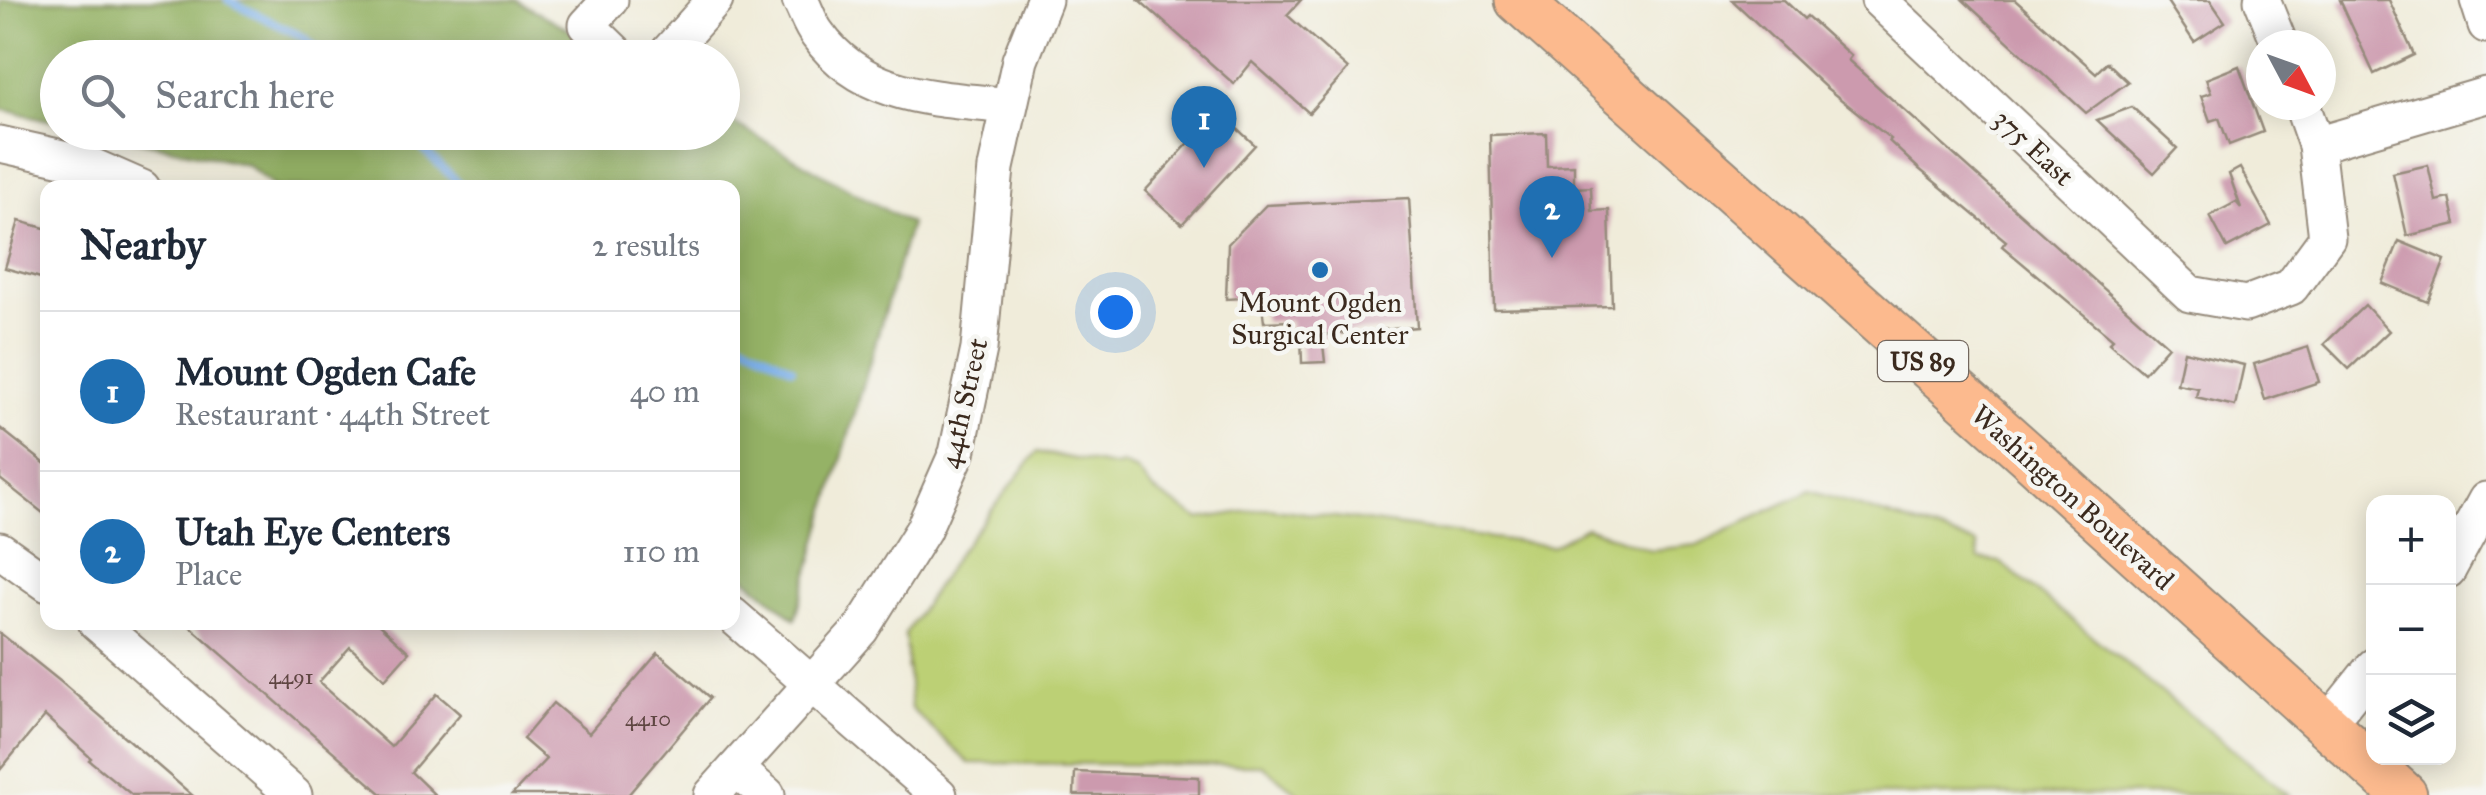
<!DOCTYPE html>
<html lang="en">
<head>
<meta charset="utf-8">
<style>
	:root { --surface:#fff; --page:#f6f6f7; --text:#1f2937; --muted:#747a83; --line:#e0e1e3; --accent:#1f6fb2 }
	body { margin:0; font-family:"IM FELL Great Primer",serif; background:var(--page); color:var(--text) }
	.controls { position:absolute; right:30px; bottom:30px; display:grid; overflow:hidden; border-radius:20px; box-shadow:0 5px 25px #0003 }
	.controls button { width:90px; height:90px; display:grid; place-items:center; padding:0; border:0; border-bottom:2px solid var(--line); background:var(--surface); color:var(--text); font:50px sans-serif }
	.compass { position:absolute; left:2246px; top:30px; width:90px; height:90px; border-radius:50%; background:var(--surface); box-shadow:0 5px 25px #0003; rotate:131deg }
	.you { position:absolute; left:1115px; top:312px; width:35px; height:35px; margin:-25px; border:8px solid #fff; border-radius:50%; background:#1a73e8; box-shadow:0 0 0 15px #1a73e833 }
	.badge { display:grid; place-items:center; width:65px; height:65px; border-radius:50%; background:var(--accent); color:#fff; font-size:32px; font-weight:700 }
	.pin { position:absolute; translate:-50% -82px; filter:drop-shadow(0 2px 5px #0008) }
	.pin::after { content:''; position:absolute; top:52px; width:35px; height:30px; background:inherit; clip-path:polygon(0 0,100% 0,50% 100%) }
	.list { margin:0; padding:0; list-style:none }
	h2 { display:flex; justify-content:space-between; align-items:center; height:130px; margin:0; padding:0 40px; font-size:42px }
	h2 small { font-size:32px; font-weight:400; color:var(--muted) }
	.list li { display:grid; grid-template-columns:65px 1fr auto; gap:30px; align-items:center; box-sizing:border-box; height:160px; padding:0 40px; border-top:2px solid var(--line) }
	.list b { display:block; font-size:38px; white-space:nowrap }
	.list p { margin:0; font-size:32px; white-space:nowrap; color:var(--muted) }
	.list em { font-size:32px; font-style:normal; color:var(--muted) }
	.icon { flex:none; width:55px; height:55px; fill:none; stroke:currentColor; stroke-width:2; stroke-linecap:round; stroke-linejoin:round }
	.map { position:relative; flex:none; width:2486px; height:795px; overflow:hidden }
	.search { position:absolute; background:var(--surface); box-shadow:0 5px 25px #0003; left:40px; top:40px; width:700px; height:110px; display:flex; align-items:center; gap:25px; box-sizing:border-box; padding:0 35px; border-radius:55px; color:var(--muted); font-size:38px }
	.panel { position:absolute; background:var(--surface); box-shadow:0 5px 25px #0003; left:40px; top:180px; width:700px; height:450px; border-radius:20px }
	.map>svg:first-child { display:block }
</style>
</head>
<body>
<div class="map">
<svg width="2486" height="795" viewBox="0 0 2486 795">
	<rect width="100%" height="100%" fill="#f6f6f2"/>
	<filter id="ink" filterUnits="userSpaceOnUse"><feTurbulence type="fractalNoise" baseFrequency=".01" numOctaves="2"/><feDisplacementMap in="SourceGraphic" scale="20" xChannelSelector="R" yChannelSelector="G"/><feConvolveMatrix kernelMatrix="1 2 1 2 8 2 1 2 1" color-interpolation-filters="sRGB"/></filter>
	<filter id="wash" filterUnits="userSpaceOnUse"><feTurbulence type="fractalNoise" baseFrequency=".0048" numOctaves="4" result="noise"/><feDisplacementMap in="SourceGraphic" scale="40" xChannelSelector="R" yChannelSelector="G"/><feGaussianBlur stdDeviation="2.25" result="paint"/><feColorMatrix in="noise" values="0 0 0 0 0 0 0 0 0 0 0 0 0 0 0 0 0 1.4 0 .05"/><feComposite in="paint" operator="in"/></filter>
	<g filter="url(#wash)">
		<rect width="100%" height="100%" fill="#f0ecda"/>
		<path fill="#bcd074" stroke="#7c7d49" stroke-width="2.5" d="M1037,452L1118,467L1121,464L1137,471L1153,490L1199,519L1268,508L1551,546L1586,527L1651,550L1697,545L1810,491L1977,544L1979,559L2000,562L2289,795H1300L1262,765L969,763L911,709L905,634L958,553Z"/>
		<g fill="#95b266" stroke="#686e42" stroke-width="2.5">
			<path d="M0,0H516L618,57L58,58L57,122L0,109Z"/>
			<path d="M723,117L910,224L795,619L733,567L732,188L274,187L247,165L104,133L722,132Z"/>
		</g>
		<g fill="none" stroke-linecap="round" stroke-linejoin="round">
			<g stroke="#7bafe8" stroke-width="8">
				<path d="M228,0L305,38L325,58"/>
				<path d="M405,132L464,188"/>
				<path d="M732,336L792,368"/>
			</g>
		</g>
		<g id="blocks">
			<g fill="#cc9aae">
				<path d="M1139,0H1301L1287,15L1348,69L1309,113L1252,62L1234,84Z"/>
				<path d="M1732,0H1784L1804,19L1807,16L1851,56L1848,60L2168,346L2144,373L2109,343L2113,339L2002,246L2006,241L1918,168L1889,141L1891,139L1824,86Z"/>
				<path d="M1963,0H2015L2096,73L2107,62L2128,82L2086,113Z"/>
				<path d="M2166,0H2210L2225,22L2194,42Z"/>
				<path d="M2340,0H2389L2414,55L2374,74Z"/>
				<path d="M2239,66L2263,132L2229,145L2219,118L2210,121L2201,96L2211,93L2206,79Z"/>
				<path d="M2132,107L2177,148L2154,173L2097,120Z"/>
				<path d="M1218,111L1255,145L1182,224L1145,191Z"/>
				<path d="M1546,133L1547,166L1574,165V188L1591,187L1592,211L1609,210L1612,306L1494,309L1490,135Z"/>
				<path d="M2428,165L2436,201L2450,198L2456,224L2407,236L2393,173Z"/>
				<path d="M2240,168L2271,225L2227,248L2210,216L2236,202L2241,208L2229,174Z"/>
				<path d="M1409,198L1417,327L1322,335L1325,362L1302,363L1301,336L1292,337L1290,321L1264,322L1261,297L1226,299L1228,244L1266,205Z"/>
				<path d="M19,221L48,229V280L5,268Z"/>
				<path d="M2399,241L2445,260L2428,302L2382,283Z"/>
				<path d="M2365,305L2389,331L2349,369L2324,344Z"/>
				<path d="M2308,347L2319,382L2265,400L2254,364Z"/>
				<path d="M2184,351L2244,365L2235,406L2196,397L2198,388L2177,384Z"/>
				<path d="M0,428L48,466V517L0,479Z"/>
				<path d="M185,622H376L409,652L385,679L350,647L319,682L391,747L437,694L460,714L411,772L435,795H383Z"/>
				<path d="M0,633L61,682L192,795H132L89,760L91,758L45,716L0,770Z"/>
				<path d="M658,653L710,698L628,795H512L546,759L523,739L553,703L589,733Z"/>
				<path d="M1075,772L1199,777V795H1074Z"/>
			</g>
		</g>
	</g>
	<g filter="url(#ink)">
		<use href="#blocks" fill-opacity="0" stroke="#968b7c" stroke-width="2.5"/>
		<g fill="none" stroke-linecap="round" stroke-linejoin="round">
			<g stroke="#968b7c" stroke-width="39">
				<g id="minor">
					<path d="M610,0L587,25L621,58"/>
					<path d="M800,0C806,11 810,25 818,35C865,100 938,98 1009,106"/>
					<path d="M1879,0L2190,294L2246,304L2291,287L2327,238L2316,145L2302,105"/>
					<path d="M2262,0L2280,45"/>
					<path d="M2478,0L2486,25"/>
					<path d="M663,58L715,0"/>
					<path d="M0,144L85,163L142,188"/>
					<path d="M2316,145L2486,95"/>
					<path d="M0,550L48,584"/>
					<path d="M2448,570L2486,500"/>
					<path d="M732,615L939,795"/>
					<path d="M96,622L294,795"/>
					<path d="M2326,726L2374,666"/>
					<path d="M736,769L767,795"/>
					<path d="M712,795L861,629L923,530L957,453L979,349L996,168L1020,60L1044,0"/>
				</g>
			</g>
			<g stroke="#968b7c" stroke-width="49">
				<path id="major" d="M1518,0L2028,455L2404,795"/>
			</g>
			<use href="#minor" stroke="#fff" stroke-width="35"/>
			<use href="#major" stroke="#fcba8e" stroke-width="45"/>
		</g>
	</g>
	<circle fill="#1f6fb2" stroke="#f6f6f2" stroke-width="4" cx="1320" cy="270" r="10"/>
	<g text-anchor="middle" stroke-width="9" stroke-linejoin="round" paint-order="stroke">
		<g font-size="22" fill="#5f4642">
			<text x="291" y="684">4491</text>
			<text x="648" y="726">4410</text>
		</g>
		<rect fill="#f6f6f2" stroke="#73675e" stroke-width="2.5" x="1878" y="341" width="90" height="40" rx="8"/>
		<g font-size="25" font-weight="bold" fill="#3b2a1e">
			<text x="1923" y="370">US 89</text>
		</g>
		<g font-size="28" fill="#3b2a1e" stroke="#f6f6f2">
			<text transform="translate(2034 147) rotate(43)" y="10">375 East</text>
			<text transform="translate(963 403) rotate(-77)" y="10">44th Street</text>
			<text transform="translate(2073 497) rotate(42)" y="10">Washington Boulevard</text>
		</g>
		<g font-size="28" fill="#3b2a1e" stroke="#f6f6f2">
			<text x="1320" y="312">Mount Ogden<tspan x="1320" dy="32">Surgical Center</tspan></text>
		</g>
	</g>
</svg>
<div class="controls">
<button>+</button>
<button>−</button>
<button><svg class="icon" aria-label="layers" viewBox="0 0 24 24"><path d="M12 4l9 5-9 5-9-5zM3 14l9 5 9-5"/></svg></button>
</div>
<svg class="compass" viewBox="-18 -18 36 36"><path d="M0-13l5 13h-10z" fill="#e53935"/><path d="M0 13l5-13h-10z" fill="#747a83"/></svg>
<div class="you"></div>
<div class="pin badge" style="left:1204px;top:168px">1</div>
<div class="pin badge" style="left:1552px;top:258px">2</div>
<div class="search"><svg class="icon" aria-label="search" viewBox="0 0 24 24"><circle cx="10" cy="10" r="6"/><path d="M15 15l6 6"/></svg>Search here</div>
<section class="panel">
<h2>Nearby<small>2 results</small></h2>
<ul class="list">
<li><span class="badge">1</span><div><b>Mount Ogden Cafe</b><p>Restaurant · 44th Street</p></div><em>40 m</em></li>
<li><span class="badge">2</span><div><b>Utah Eye Centers</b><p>Place</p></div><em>110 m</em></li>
</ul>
</section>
</div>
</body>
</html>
